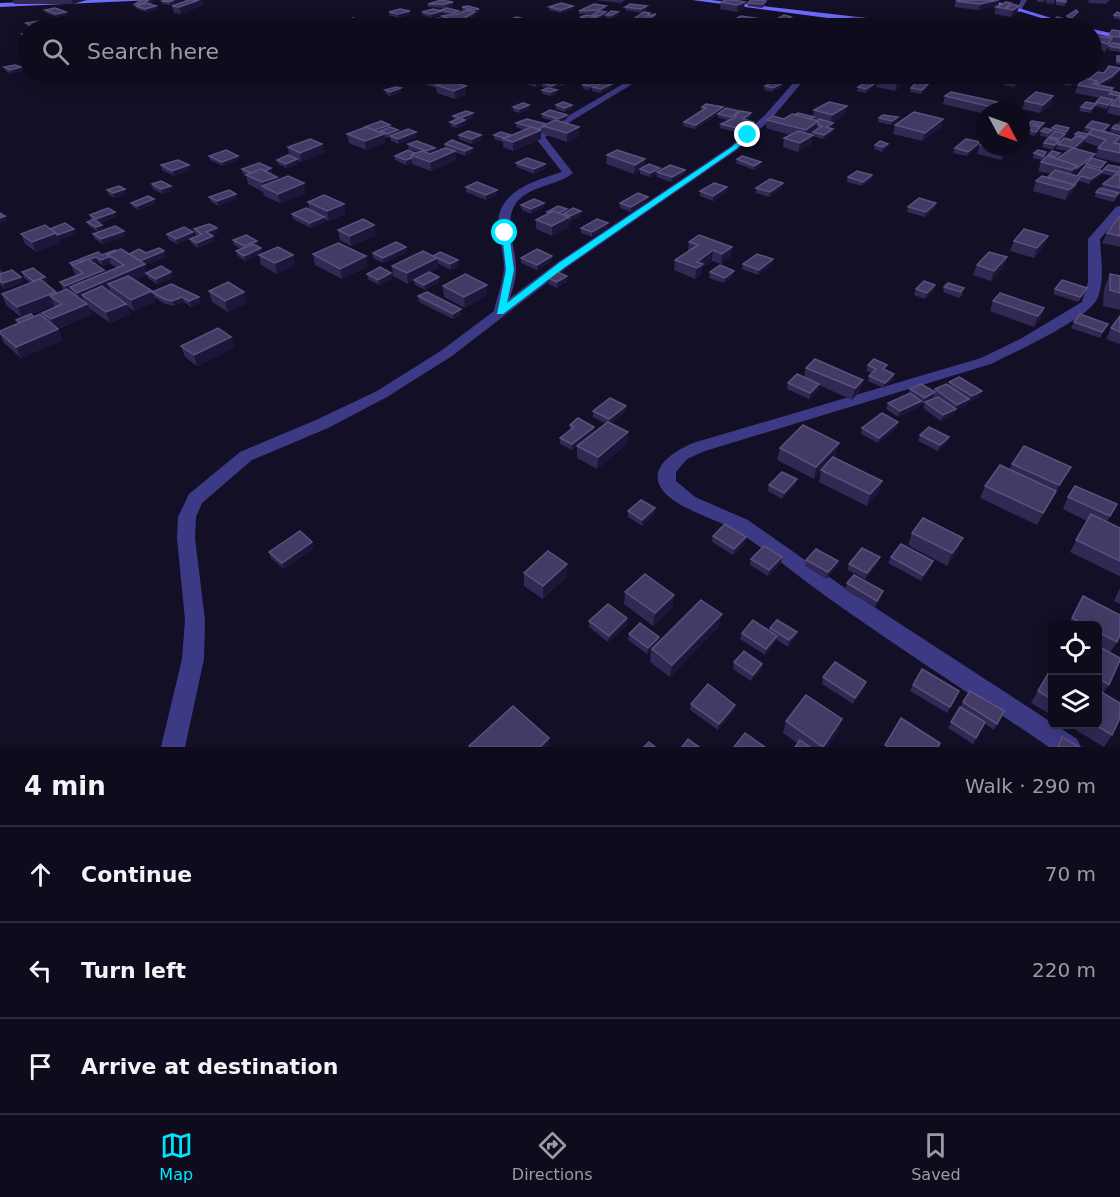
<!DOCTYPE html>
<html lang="en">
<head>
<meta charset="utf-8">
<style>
	:root { --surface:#0e0b1c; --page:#1c1929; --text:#f1f3f6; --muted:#9b9ba3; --line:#2e2b3b; --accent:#00e5ff }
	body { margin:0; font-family:"DejaVu Sans",sans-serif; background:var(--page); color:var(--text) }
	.controls { position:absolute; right:18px; bottom:18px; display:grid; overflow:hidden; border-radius:9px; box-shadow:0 3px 15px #0003 }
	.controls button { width:54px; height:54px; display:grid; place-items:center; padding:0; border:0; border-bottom:2px solid var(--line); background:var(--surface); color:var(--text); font:30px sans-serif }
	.compass { position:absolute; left:976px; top:102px; width:54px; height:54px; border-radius:50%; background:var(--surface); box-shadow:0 3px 15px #0003; rotate:131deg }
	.stop { position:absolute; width:18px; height:18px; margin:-14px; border:4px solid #00e5ff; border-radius:50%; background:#fff }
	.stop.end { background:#00e5ff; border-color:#fff; box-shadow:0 2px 6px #0008 }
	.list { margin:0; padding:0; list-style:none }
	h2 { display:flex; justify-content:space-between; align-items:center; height:78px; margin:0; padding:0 24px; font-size:26px }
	h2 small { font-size:20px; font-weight:400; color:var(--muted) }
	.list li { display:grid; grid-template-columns:39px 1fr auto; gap:18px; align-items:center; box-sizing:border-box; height:96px; padding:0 24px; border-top:2px solid var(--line) }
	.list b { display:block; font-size:22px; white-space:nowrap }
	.list em { font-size:20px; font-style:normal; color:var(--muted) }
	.icon { flex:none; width:33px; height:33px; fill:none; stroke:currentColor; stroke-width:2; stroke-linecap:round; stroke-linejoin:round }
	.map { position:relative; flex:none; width:1120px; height:747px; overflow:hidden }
	.search { position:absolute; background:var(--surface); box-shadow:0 3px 15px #0003; left:18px; right:18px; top:18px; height:66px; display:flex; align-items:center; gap:15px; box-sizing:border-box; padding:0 21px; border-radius:33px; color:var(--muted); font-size:22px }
	.sheet { height:366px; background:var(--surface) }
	nav { display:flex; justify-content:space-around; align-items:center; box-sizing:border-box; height:84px; border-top:2px solid var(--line); background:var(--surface); font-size:16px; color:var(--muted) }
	nav a { display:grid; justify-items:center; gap:3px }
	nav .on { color:var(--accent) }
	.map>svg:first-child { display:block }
</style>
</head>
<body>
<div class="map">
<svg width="1120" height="747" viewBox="0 0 1120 747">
	<rect width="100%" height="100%" fill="#130f26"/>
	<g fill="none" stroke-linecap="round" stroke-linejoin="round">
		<g fill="#3d3a85" fill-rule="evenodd">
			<path d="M1021,0H1027L1020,12H1016Z"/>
			<path d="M848,18L853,19L846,28H840Z"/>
			<path d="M640,74H649L545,137L573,173C560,184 538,185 523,196C500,214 515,242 516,266C517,277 513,288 510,298L558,262L731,146L766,114L801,74H809L772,118L737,150L566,268L452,356L387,397L328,428L252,460L202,503L196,517L195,538L205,620L204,659L185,747H161L182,659L185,620L177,538L178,517L189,494L240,452L316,420L377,391L442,350L494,311C497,296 504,281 504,265C503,251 499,238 498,224C498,191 536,180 562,172L534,136Z"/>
			<path d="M1120,206V216L1100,239C1101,259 1105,281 1097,299C1088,319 1013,353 991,364L705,451L687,459L676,472V481L695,497L748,520L842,586L1077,739L1081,747H1049C975,697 900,649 827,597C796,575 767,550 735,530C717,519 667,506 659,484C651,464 679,449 693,443L981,358L1022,338L1082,302L1088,282V239L1116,207Z"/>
		</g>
		<g fill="#6f6bff" fill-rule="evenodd">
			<path d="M91,0H153L0,7V3Z"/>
			<path d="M692,0H711L954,28H932L850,21Z"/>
			<path d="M982,0H992L1084,28H1074Z"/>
			<path d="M1092,29L1120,35V39L1092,33Z"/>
		</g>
	</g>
	<g fill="#312854" fill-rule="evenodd">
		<path d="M13,0H86L73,4H14Z"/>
		<path d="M142,0H153V1L149,4L156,6L157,10L146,12L137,9L135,4Z"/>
		<path d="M189,0H202L203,5L181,14L174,13L172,6Z"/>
		<path d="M441,0L453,6L446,8L428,7V4Z"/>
		<path d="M594,0H625L621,3Z"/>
		<path d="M726,0L744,9L737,12L720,9L721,2Z"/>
		<path d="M1000,0L998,6L1011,5L1019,6L1017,13L1011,17L994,14L996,7L997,6L978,10L954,7L956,1Z"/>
		<path d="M1037,0H1045L1044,2H1037Z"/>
		<path d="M1046,0H1055L1054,4L1046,3Z"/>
		<path d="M1056,0H1066L1065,6L1056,5Z"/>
		<path d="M1089,0H1110L1106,4L1088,3Z"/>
		<path d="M162,1H181L170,5L162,4Z"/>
		<path d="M748,3L766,5L762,8L748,6Z"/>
		<path d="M606,6V9L603,11L606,12V14L618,12V15L612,19L606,18V15L599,19H597V21H594V25L583,28L575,27L576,24L583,21L580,20V17L592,16L594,14H579V11Z"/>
		<path d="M462,7L479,9L480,12L475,13V16L459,24L449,22V24L441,26L445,28H423V27L430,25L427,24V21L441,18V16L449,15L442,13V14L431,18L423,15L422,12L441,11V10L459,13L464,11H462Z"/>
		<path d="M549,7L573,9L561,13L549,10Z"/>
		<path d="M625,7L647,9L641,13L625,10Z"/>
		<path d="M45,10L67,15L57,17L46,13Z"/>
		<path d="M410,11V14L398,18L389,15V12Z"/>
		<path d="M650,13V15L656,17L649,22H652L651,26L645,28L630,27V23L635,21V18Z"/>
		<path d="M1120,13V20L1113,18L1114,15Z"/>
		<path d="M1077,15L1070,21L1066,20L1067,16Z"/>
		<path d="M791,17V20L787,22L792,27L788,28H778V26L772,24L773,21Z"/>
		<path d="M1057,17L1063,26L1059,28H1048L1051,22Z"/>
		<path d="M737,18L767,24L763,26L737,22Z"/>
		<path d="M851,18L862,22L861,26H853L854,28H845L846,23L851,24Z"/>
		<path d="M524,19L525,23L515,26L507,24V20Z"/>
		<path d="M830,20L839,26V28H830Z"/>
		<path d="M947,20L946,27L936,26V23Z"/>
		<path d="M827,21L826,25L820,28L805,26L806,23Z"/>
		<path d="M26,23L48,25L49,28H31L28,27Z"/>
		<path d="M360,23L341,28L332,27L331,24Z"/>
		<path d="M1077,23L1075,28H1063L1065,24Z"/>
		<path d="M1112,30L1120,31V52L1108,50L1111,44H1110L1105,52L1092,47V35L1108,38Z"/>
		<path d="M28,33V40L23,38L22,34Z"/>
		<path d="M1092,56L1100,57L1095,71L1092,70Z"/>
		<path d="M1117,56H1120V65L1116,64Z"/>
		<path d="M4,67H21L22,71L11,74L6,71Z"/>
		<path d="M1120,68L1119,72L1110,81L1101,86L1111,92L1120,93V116L1107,113L1110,105L1107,109L1095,106L1090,113L1079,111L1081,107L1095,104L1096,102L1100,98L1075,93L1078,85L1081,82L1075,81L1070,86L1046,81L1048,76L1047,75V74H1088L1085,78L1089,79L1104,73Z"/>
		<path d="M385,74H401L394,76Z"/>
		<path d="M437,74H455L446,76Z"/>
		<path d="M474,74H517V75L506,79L495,76L498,77V81L490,84L482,82V78L474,75Z"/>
		<path d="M555,74H595L603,77L606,76L598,74H635V77L628,81L618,78L608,83L612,88L601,93L592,91V89L589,90L583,89V85L591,81L588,80V79L580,77V79L563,86L560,85V86L553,89L557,90V94L551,96L542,94V90L547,88L542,87V85L536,87L519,82V78L546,79V81H547V77H563Z"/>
		<path d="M776,74H790L789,76L783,79L775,78Z"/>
		<path d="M869,74H885L879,77L869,75Z"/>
		<path d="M996,74H1015L1013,76L1019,82L1014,87L1004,85L1005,81L1011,76Z"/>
		<path d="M1022,74L1033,76L1029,79L1020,77Z"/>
		<path d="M299,75L300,79L285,85L271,80L270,76Z"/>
		<path d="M458,76L478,77V81L470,84L458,80Z"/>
		<path d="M916,78L915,81L910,84L904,83L895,91L876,87L878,79Z"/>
		<path d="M427,81H449L466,86V95L455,99L437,93L436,88L427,85Z"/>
		<path d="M930,82L929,86L921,94L910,92L911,88Z"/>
		<path d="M783,83L782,87L772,92L764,90L765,86Z"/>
		<path d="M874,84L873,88L866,93L857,91L858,87Z"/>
		<path d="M401,88V92L390,96L386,94L385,90Z"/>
		<path d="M945,96L997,102L994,111H985V114L943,104Z"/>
		<path d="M1025,101L1051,104L1040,113L1022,109Z"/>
		<path d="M529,105V109L520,113L513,111V107Z"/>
		<path d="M556,105H572V109L565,112L556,109Z"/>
		<path d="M847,106L845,114L832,123H833L832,127L830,128L832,133L823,139L812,136L811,144L798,152L783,147L784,138L790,135L766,128L767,120L784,119L813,116L814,110Z"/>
		<path d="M702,107L722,111H739V113L751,117L747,120L754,122V126L744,134L720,128L721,124L728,120L718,118V114L695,129L683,126L684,122L701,111Z"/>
		<path d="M542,114L567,115V119L561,122L579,127V136L567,142L543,134V132L541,133V139L513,151L503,147V142L494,139V135H511L524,130L516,127V123L546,124L553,121L542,118Z"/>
		<path d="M453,116L473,118L465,120L466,125L457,128L451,126L450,122L454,120Z"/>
		<path d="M898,117L897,121L891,125L878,122L879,118Z"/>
		<path d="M943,119L941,128L922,141L893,134L895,125Z"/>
		<path d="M1120,121V134L1110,132L1112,128Z"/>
		<path d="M1029,123H1044L1042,128L1034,136L1023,133L1024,129Z"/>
		<path d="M1109,125L1105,131L1120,135V163L1095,157L1099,147L1085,142V140L1077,149L1104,166L1100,170L1103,171L1101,175L1089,184L1079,181L1073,190L1071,194L1065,200L1033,191L1036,181L1048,177L1051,174L1038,171L1041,162L1048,155L1057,158L1067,151L1056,149L1058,144L1072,140L1074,138L1075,134H1088L1089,132L1084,131L1086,127ZM1088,162L1077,176L1073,175L1074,172Z"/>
		<path d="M985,126V135L979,134L980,129Z"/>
		<path d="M390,127L398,130L399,133L416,137L398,144L391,141L390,137L388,138L384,137L385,143L366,150L349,143L347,134Z"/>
		<path d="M1052,128L1068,132L1053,150L1042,147L1044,143L1053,133H1051L1047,137L1040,136L1041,131L1051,130Z"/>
		<path d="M459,135L482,140L472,144L459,139Z"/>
		<path d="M985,141V147H1010L1007,154L1001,160L977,154L980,145Z"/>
		<path d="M322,144L324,153L301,162L297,160L298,164L287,168L278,164L277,160L289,156L288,147Z"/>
		<path d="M408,144L435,148L436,152L445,148V144L472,148L473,152L465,156L455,152L456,160L431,171L412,164V162L406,165L395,160V156L418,152L409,149Z"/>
		<path d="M888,144L887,148L882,152L874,149L875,145Z"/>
		<path d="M978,147L967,156L953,153L955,148Z"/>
		<path d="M1046,152L1045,157L1042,160L1033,158L1034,153Z"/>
		<path d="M607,155L659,171L685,170L684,174L671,182L657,177V174L650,177L640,174V171L634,174L606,164Z"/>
		<path d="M209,156H238L239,160L223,166L210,160Z"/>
		<path d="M737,159L761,162V166L754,170L736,163Z"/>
		<path d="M516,163L545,164V169L534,174L517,167Z"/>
		<path d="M161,165L190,170L174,176L162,170Z"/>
		<path d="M1120,167V193L1101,189L1103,184L1113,176L1102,174L1104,169Z"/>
		<path d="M271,168L272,173H271L277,177L278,180L306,193L280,203L264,196L263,192L248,184L246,175L243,174L242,169Z"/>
		<path d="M872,175L871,180L862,186L847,182L848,177Z"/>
		<path d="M152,184L172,191L163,194L153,189Z"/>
		<path d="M466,187L497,190V195L486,200L466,192Z"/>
		<path d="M727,187L726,192L713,201L700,196V191Z"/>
		<path d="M756,188H782L769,197L756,193Z"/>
		<path d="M125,189L126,194L114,198L109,195L107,190Z"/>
		<path d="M1096,192L1117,198L1113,202L1095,197Z"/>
		<path d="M209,197L237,199L218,206L211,202Z"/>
		<path d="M154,199L155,204L138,210L133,207L131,203Z"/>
		<path d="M308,202L344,204L345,214L329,221L324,219L325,222L311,228L293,219L292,214L309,210Z"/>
		<path d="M648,202L631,212L620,208V203Z"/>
		<path d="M544,203V207L531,214L522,210L521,205Z"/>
		<path d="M908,207L935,208L925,217L907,212Z"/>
		<path d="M567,209L566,212L580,216L570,221H569V227L552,236L536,229V220L547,214V212Z"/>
		<path d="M90,215L116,217L100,223L98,232L89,226L87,222L91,220Z"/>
		<path d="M1120,217V247L1102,243L1107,233Z"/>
		<path d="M608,223V228L592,237L581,233V228Z"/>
		<path d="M50,229L76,234L59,240L60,243L36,252L25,244L21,234Z"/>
		<path d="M194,229L218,233L212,235L214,241L198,248L192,244L190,239L177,244L168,239L167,234L194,237L198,236L195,234Z"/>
		<path d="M338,230L376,235L351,246L340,240Z"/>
		<path d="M93,234L126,236L103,244L95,239Z"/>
		<path d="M233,240L257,241L259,246H257L262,254L293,255L295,265L277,274L261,265L259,255L245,261L238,256L236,251L241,249L234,245Z"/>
		<path d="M1014,241L1044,246L1034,258L1010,251Z"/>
		<path d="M689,242L732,247L730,257L721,264L712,261L702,268V274L695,279L674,270L675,260L688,251Z"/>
		<path d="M406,247L407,252L383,263L373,258V253Z"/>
		<path d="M146,253L166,257L145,265L147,272L173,278L157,284L148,278L147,275L135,280L152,291L155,302L134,311L127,306L130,314L110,323L89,308L92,314L58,329L63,340L21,358L4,343L0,334V331L18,324L16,320L34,317L44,318L42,313L55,307L54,305L22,318L6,305L2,294L31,283L24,278L22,272L47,282L44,283L56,292V293L64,291L60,282L76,276L70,263L81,262L80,259L102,255ZM98,262L103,266L110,263L111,264L117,268L105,273L104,270L94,264Z"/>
		<path d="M313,254L366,256L367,267L342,279L315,265Z"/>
		<path d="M433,256L459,266L451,270L437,263L438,268L430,272L439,282L425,290L415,285L414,280L408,284L393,276L392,266Z"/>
		<path d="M552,256V261L537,270L521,263V258Z"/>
		<path d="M1007,257L1003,268L991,281L973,275L977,265Z"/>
		<path d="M773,259L772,264L758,275L742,269L743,264Z"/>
		<path d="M0,269L3,273L21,277L23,282L5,289L0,284Z"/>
		<path d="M710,272L733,276L724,283L709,278Z"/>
		<path d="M367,274L392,279L379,285L368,279Z"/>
		<path d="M1110,274L1120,276V310L1103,306L1104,289Z"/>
		<path d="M567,276V281L557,288L545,282V277Z"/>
		<path d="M948,283L963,294L959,298L943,292L944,287Z"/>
		<path d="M443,286L487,295L465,308L444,297Z"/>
		<path d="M1087,288L1085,293L1078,302L1053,294L1055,289Z"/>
		<path d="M916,289L934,290L925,299L914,295Z"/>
		<path d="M209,291L247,303L228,312L212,302Z"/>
		<path d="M152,292L199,297L200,303L191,307L184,302L174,306L165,304L154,297Z"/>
		<path d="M418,296L462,314L453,319L419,302Z"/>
		<path d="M993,301L1044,308L1040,319L1034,327L990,311Z"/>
		<path d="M1120,316V344L1106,339L1111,328Z"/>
		<path d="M1074,322L1105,329L1100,338L1071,328Z"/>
		<path d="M231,337L234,348L197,366L185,357L181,346Z"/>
		<path d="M868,365L886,371L894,374L893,380L883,388L868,381L869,376L872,373L866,371Z"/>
		<path d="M806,368L863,380L860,391L852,400L819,385L818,390L809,399L787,389L788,383L804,378Z"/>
		<path d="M949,382L980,397L969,402L968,401L967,405L955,410L954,415L941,421L923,408L925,403L924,404L921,403L920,407L898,417L886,409L888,403L909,393L910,389L934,392L935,389L948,385Z"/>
		<path d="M626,406L625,412L611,423L628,432L627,444L597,469L577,458V446L572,450L560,444V438L570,430V425L594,432L605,423L593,417V411Z"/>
		<path d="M862,428H897L878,443L861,434Z"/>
		<path d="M920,435L949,437L947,443L938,451L918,441Z"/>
		<path d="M780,448L836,455L834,457L882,481L878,493L867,506L819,482L821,470L814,479L777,460Z"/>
		<path d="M1012,464L1065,478L1037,525L980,498L985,486L1009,470Z"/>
		<path d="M797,479L795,485L782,499L768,491L769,485Z"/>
		<path d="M1068,497L1117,504L1107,522L1120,528V575L1119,576L1070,552L1087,521L1063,509Z"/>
		<path d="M628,511L654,514L642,526L628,517Z"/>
		<path d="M912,533L958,550L947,566L908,545Z"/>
		<path d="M713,536L745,544L733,555L712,542Z"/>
		<path d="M312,542L314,548L284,569L271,558L269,552Z"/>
		<path d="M782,557L781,563L768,576L750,565L751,559Z"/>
		<path d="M891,557L931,567L921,581L888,563Z"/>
		<path d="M806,560L838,561L836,567L826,579L805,566Z"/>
		<path d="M878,563L865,579L848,570L849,564Z"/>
		<path d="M567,564V576L543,599L524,586V573Z"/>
		<path d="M847,583L881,597L875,607L845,590Z"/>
		<path d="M1120,588V604L1114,601Z"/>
		<path d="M625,592L674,595L672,607L653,626L624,604Z"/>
		<path d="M1083,596L1117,642L1110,653L1109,685L1103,693L1112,735L1104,747L1066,724H1098V626H1068Z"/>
		<path d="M627,618V625L608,642L589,627V621Z"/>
		<path d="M719,626L670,677L650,662L651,650L647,654L628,640L629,634L658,643Z"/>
		<path d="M770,628L797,632L795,638L788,647L776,639L775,642L765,655L740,639L742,633L769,631Z"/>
		<path d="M734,662L762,664L761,670L751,681L733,669Z"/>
		<path d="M1053,665V716L1031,703Z"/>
		<path d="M823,677L864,689L853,704L822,684Z"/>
		<path d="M913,685L956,698L947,713L910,691Z"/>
		<path d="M963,702L1004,711L994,730L985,724L973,744L948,728Z"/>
		<path d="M691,704L734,711L718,730L690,710Z"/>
		<path d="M786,721L838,731L827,747H795L797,743L783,733Z"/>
	</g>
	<g fill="#1d163a">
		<path d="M72,0H86L73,4Z"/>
		<path d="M149,0H153V1L142,7L141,4Z"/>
		<path d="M174,0H181V1L170,5L169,2Z"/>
		<path d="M199,0H202L203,5L181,14L179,7Z"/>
		<path d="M1000,0L998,6L978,10L980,4Z"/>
		<path d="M453,2V6L446,8L445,4Z"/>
		<path d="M745,2L744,9L737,12V5Z"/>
		<path d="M156,6L157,10L146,12L145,9Z"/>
		<path d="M573,6V9L561,13V10Z"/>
		<path d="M606,6V9L599,14V10Z"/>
		<path d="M647,6V9L641,13V9Z"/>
		<path d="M1019,6L1017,13L1011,17L1013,10Z"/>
		<path d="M479,9L480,12L475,13V16L459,24V21L473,13V10Z"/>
		<path d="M410,11V14L398,18V14Z"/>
		<path d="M442,11V14L431,18V14Z"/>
		<path d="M66,12L67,15L57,17L56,14Z"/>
		<path d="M606,12V15L599,19V16Z"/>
		<path d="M618,12V15L612,19V15Z"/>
		<path d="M1078,12L1077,15L1070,21L1071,18Z"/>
		<path d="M656,14V17L645,25V21Z"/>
		<path d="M597,17V21H594V25L582,28V25L590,19Z"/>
		<path d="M791,17V20L782,25H780V22Z"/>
		<path d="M524,19L525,23L515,26V22Z"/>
		<path d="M1065,19L1063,26L1059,28H1058L1060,23Z"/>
		<path d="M360,20V23L338,28V26Z"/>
		<path d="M449,20V24L438,27V24Z"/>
		<path d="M768,20L767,24L763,26L764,23Z"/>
		<path d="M827,21L826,25L820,28L821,25Z"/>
		<path d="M652,22L651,26L644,28V25Z"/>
		<path d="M792,23V27L787,28V26Z"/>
		<path d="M48,25L49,28H37Z"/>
		<path d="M402,25L403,28H393Z"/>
		<path d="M21,67L22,71L11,74L10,70Z"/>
		<path d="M1120,69L1119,72L1110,81L1096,88L1098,84Z"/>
		<path d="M294,74H305L299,75L300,79L285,85L284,81Z"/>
		<path d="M393,74H401L394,76Z"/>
		<path d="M446,74H455L446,76Z"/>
		<path d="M510,74H517V75L506,79V75Z"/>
		<path d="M619,74L618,78L596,88L592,87V89L589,90V86Z"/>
		<path d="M635,74V77L628,81L629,77Z"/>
		<path d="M787,74H790L789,76L783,79V75Z"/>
		<path d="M1078,74L1075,81L1070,86L1073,78Z"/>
		<path d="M1084,74H1088V76L1082,82Z"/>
		<path d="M580,75V79L563,86V82Z"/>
		<path d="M906,75L904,83L895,91L897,83Z"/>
		<path d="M478,77V81L470,84V80Z"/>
		<path d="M498,77V81L490,84V80Z"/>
		<path d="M916,78L915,81L910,84L911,80Z"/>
		<path d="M1021,78L1019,82L1014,87L1015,83Z"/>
		<path d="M546,79V83H542V85L536,87V83Z"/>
		<path d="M560,82V86L552,90V86Z"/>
		<path d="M930,82L929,86L921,94L922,90Z"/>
		<path d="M783,83L782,87L772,92L773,88Z"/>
		<path d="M612,84V88L601,93V89Z"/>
		<path d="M874,84L873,88L866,93V89Z"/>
		<path d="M466,86V95L455,99L454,91Z"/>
		<path d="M401,88V92L390,96V92Z"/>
		<path d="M557,90V94L551,96V92Z"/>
		<path d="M1053,96L1051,104L1040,113L1043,105Z"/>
		<path d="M997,102L994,111H989L991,107Z"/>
		<path d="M529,105V109L520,113L519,109Z"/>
		<path d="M572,105V109L565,112V108Z"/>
		<path d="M847,106L845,114L830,124L832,115Z"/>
		<path d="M723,107L722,111L695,129L696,125Z"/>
		<path d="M473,113V118L465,120L466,125L457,128L456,124L460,118Z"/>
		<path d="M751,113V117L742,123L743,119Z"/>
		<path d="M567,115V119L558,123V119Z"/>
		<path d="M898,117L897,121L891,125L892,121Z"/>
		<path d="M943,119L941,128L922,141L925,133Z"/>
		<path d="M818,121L817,130L804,139L806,130Z"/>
		<path d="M754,122V126L744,134L745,130Z"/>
		<path d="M833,123L832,127L825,132L826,127Z"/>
		<path d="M1044,123L1042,128L1034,136L1036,132Z"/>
		<path d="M390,125V129L380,131V133L374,130Z"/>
		<path d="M543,127V132L541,133V139L513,151V142Z"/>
		<path d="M579,127V136L567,142V133Z"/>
		<path d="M1069,128L1068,132L1053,150L1055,145Z"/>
		<path d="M833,129L832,133L823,139L824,135Z"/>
		<path d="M398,130L399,134L388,138V134Z"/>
		<path d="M416,132V137L398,144V139Z"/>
		<path d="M384,134L385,143L366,150L365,141Z"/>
		<path d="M481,135L482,140L472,144V139Z"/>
		<path d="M813,135L811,144L798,152L800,143Z"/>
		<path d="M1085,138L1084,143L1073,153L1074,148Z"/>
		<path d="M980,142L978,147L967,156L968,152Z"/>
		<path d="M322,144L324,153L301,162L300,153Z"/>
		<path d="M888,144L887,148L882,152L883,147Z"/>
		<path d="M1008,147H1010L1007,154L1001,160L1003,151Z"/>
		<path d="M435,148L436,152L427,156L426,151Z"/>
		<path d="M472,148L473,152L465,156V151Z"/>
		<path d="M455,151L456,160L431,171L430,162Z"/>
		<path d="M1095,154L1093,158L1075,173L1077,168Z"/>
		<path d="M238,156L239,160L223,166L222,162Z"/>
		<path d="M412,158V162L406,165V160Z"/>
		<path d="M297,159L298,164L287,168L286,164Z"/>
		<path d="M645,159V168L640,169V171L634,174L635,165Z"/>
		<path d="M761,162V166L754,170V166Z"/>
		<path d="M545,164V169L534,174V169Z"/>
		<path d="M189,165L190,170L174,176L172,171Z"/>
		<path d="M1077,166L1073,175L1069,179L1072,170Z"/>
		<path d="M271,168L272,173L254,179L253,175Z"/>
		<path d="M660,168L659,172H657V174L650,177V173Z"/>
		<path d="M685,170L684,174L671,182L672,177Z"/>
		<path d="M1103,171L1101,175L1089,184L1091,179Z"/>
		<path d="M872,175L871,180L862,186L863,182Z"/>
		<path d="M1081,176L1071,194L1065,200L1069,190Z"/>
		<path d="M277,177L279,186H263L262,182Z"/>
		<path d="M304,183L306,193L280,203L278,194Z"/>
		<path d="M783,183L782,188L769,197L770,192Z"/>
		<path d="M171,186L172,191L163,194L161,189Z"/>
		<path d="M727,187L726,192L713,201V196Z"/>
		<path d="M125,189L126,194L114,198L113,193Z"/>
		<path d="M497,190V195L486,200V195Z"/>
		<path d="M236,194L237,199L218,206L217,201Z"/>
		<path d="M648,197V202L631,212V207Z"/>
		<path d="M154,199L155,204L138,210L137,206Z"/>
		<path d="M544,203V207L531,214V209Z"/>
		<path d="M936,203L935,208L925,217L926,212Z"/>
		<path d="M344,204L345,214L329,221L327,211Z"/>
		<path d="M567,209L566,214H563V216L555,215Z"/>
		<path d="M581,211L580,216L570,221V216Z"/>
		<path d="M115,212L116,217L98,224L96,219Z"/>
		<path d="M5,216L7,221L0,224V218Z"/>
		<path d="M324,217L325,222L311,228L310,223Z"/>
		<path d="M569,217V227L552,236V226Z"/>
		<path d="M608,223V228L592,237V232Z"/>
		<path d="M102,225L104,230L98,232L96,227Z"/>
		<path d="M374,225L376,235L351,246L350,236Z"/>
		<path d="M217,228L218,233L208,237L206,232Z"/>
		<path d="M74,229L76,234L59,240L60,243L36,252L32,242L56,233Z"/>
		<path d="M124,231L126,236L103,244L101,239Z"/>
		<path d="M193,232L194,237L177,244L176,239Z"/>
		<path d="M213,236L214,241L198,248L197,243Z"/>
		<path d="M1048,236L1044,246L1034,258L1037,248Z"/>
		<path d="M257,241L259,246L245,251L244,246Z"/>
		<path d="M406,247L407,252L383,263V258Z"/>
		<path d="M732,247L730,257L721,264L722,254Z"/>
		<path d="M261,248L262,254L245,261L244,256Z"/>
		<path d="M713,250L712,261L702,268V274L695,279L697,262Z"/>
		<path d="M164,251L166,257L145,265L148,274L146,273L147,275L115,289L108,284L110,291L89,300L82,295L84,302L81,304L77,293L70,287L73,295L69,297L65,286L104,270L107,280L140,261Z"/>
		<path d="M293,255L295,265L277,274L275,263Z"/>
		<path d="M366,256L367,267L342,279L340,269Z"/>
		<path d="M552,256V261L537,270V265Z"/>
		<path d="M96,257L98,262L87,267L85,262Z"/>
		<path d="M109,257L110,263L103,266L101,260Z"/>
		<path d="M1007,257L1003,268L991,281L994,271Z"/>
		<path d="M437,258L438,268L408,284L407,273Z"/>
		<path d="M773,259L772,264L758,275L759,270Z"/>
		<path d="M458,260L459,266L451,270L450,264Z"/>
		<path d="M734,271L733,276L724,283L725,278Z"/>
		<path d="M171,272L173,278L157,284L156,279Z"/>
		<path d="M391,273L392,279L379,285L378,280Z"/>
		<path d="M567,276V281L557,288V282Z"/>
		<path d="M21,277L23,282L5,289L3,283Z"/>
		<path d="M45,277L47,282L35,286L33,281Z"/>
		<path d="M439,277V282L425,290L424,285Z"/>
		<path d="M487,285V295L465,308L464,297Z"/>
		<path d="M935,285L934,290L925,299L927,293Z"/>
		<path d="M152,291L155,302L134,311L131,300Z"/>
		<path d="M56,292L60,302L50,296L54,305L22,318L17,307Z"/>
		<path d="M244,292L247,303L228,312L225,301Z"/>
		<path d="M182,297L184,302L174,306L172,301Z"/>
		<path d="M199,297L200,303L191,307L189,301Z"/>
		<path d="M87,304L92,314L55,330L51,319Z"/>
		<path d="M126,304L130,314L110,323L106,312Z"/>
		<path d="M1044,308L1040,319L1034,327L1038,316Z"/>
		<path d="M461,309L462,314L453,319V314Z"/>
		<path d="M58,329L63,340L21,358L16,347Z"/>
		<path d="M231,337L234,348L197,366L194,355Z"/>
		<path d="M894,374L893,380L883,388L885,383Z"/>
		<path d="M863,380L860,391L852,400L855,388Z"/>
		<path d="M819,384L818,390L809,399L810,393Z"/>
		<path d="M982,391L980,397L969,402L972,396Z"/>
		<path d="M935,392L933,398L924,404L925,398Z"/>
		<path d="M969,399L967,405L955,410L954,415L941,421L943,415L955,410L957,405Z"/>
		<path d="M921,401L920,407L898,417L900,411Z"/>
		<path d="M626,406L625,412L609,425V419Z"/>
		<path d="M898,422L897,428L878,443L879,438Z"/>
		<path d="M594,427V433L572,450V444Z"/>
		<path d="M628,432L627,444L597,469L598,457Z"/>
		<path d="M949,437L947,443L938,451L940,445Z"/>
		<path d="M839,443L836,455L814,479L816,467Z"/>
		<path d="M1071,467L1065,478L1053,497L1059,485Z"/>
		<path d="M797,479L795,485L782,499L784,493Z"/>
		<path d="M882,481L878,493L867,506L870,494Z"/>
		<path d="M1056,491L1050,503L1037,525L1043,513Z"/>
		<path d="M655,508L654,514L642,526V520Z"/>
		<path d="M746,537L745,544L733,555L734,549Z"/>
		<path d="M963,538L958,550L947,566L952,553Z"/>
		<path d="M312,542L314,548L284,569L282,563Z"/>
		<path d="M782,557L781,563L768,576L769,570Z"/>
		<path d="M880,557L878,563L865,579L867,573Z"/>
		<path d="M838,561L836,567L826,579L828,572Z"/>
		<path d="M933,561L931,567L921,581L923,575Z"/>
		<path d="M567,564V576L543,599V586Z"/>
		<path d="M883,591L881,597L875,607L877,601Z"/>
		<path d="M674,595L672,607L653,626L655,613Z"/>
		<path d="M722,614L719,626L670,677L672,665Z"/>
		<path d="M627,618V625L608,642L609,636Z"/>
		<path d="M797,632L795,638L788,647L789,640Z"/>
		<path d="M777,636L775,642L765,655L766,649Z"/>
		<path d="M659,637L658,643L647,654L648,648Z"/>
		<path d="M762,664L761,670L751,681L753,675Z"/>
		<path d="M866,682L864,689L853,704L855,698Z"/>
		<path d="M735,705L734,711L718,730L719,724Z"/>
		<path d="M842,719L838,731L827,747H823Z"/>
		<path d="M549,738V747H540Z"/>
	</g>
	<g fill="#433a66" stroke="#5a527e" stroke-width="1.5">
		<path d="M142,0H149L141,4H135Z"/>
		<path d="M164,0H174L169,2L162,1Z"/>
		<path d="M189,0H199L179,7L172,6Z"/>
		<path d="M441,0L453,2L445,4H428Z"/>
		<path d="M726,0H733L745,2L737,5L721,2Z"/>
		<path d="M751,0H754L766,1L763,4L748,3Z"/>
		<path d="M959,0H998L980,4L956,1Z"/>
		<path d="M1057,0H1066V2L1057,1Z"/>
		<path d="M1006,2L1011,3L1006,8L1013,4L1019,6L1013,10L996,7Z"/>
		<path d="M147,3L156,6L145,9L136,6Z"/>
		<path d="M561,3L573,6L561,10L549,7Z"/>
		<path d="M594,4L606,6L599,10L579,11Z"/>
		<path d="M630,4L647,6L641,9L625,7Z"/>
		<path d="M468,6L479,9L473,10L462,7Z"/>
		<path d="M55,8L66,12L56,14L45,10Z"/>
		<path d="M447,8L459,11L453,13L441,10Z"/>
		<path d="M400,9L410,11L398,14L389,12Z"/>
		<path d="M433,9L442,11L431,14L422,12Z"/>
		<path d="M467,10L475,12L459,21L441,16L457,14Z"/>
		<path d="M1076,10L1078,12L1071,18L1067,16Z"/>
		<path d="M599,11L606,12L599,16L592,15Z"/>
		<path d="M611,11L618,12L612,15H606Z"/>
		<path d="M644,12L650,13L647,16L656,14L645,21L652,22L644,25L630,23L642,19L635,18Z"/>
		<path d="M1117,12L1120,13V16L1114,15Z"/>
		<path d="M587,15L597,17L590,19L580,17Z"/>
		<path d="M784,15L791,17L780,22L773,21Z"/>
		<path d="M741,16L768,20L764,23L737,18Z"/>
		<path d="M517,17L524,19L515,22L507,20Z"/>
		<path d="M1057,17L1065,19L1060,23L1051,22Z"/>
		<path d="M353,18L360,20L338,26L331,24Z"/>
		<path d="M438,18L449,20L438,24L427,21Z"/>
		<path d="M851,18H861L862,22H852Z"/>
		<path d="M812,19L827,21L821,25L806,23Z"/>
		<path d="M937,19L947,20L946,24L937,23Z"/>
		<path d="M587,20L594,21L582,25L576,24Z"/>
		<path d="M830,20L838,21L839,26H830Z"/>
		<path d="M870,20L877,21L878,28H872Z"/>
		<path d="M39,21L48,25L37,28L26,23Z"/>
		<path d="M1067,21L1077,23L1073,26L1065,24Z"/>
		<path d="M784,22L792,23L787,26L778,24Z"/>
		<path d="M395,23L402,25L393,28L385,26Z"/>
		<path d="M846,23L852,24L854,28H846Z"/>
		<path d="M434,24L445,27L440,28H427L423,27Z"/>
		<path d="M375,25L388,28H369L366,27Z"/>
		<path d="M1112,30L1120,31V37L1109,36Z"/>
		<path d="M28,33V37L22,34Z"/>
		<path d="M1092,35L1112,38L1108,44L1092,39Z"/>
		<path d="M1112,43L1120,44V48L1109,46Z"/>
		<path d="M1092,56L1100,57L1097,67L1092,66Z"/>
		<rect x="1117" y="56" width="3" height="5"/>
		<path d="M15,65L21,67L10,70L4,67Z"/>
		<path d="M1109,66L1120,68V69L1111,77L1098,84H1096L1097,81L1089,79L1098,72L1104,73Z"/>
		<path d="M278,74H296L299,75L284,81L270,76Z"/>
		<path d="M465,74L478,77L470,80L458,76Z"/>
		<path d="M529,74L546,79L536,83L519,78Z"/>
		<path d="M571,74L580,75L563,82L547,77L553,75L561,77Z"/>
		<path d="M594,74L603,77L611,74H635L629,77L619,74L589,86L583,85L597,79L588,76Z"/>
		<path d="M885,74H896L906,75L897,83L878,79Z"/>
		<path d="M899,74H900L916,78L911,80L905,79L906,75Z"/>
		<path d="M1049,74H1078L1073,78Z"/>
		<path d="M490,75L498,77L490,80L482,78Z"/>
		<path d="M1011,76L1021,78L1015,83L1005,81Z"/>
		<path d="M438,77L449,80L438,84L427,81Z"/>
		<path d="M1085,78L1097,81L1093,84L1113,88L1110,91L1078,85Z"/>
		<path d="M550,79L560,82L552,86L542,83Z"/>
		<path d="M919,80L930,82L922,90L911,88Z"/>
		<path d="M448,81L466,86L454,91L436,85Z"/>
		<path d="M775,81L783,83L773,88L765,86Z"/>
		<path d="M604,82L612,84L601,89L592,87Z"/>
		<path d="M866,82L874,84L866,89L858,87Z"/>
		<path d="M396,87L401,88L390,92L385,90Z"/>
		<path d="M548,88L557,90L551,92L542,90Z"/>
		<path d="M1112,91L1120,93V107L1111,105L1120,96L1109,94Z"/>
		<path d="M951,92L997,102L991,107L945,96Z"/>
		<path d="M1036,92L1053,96L1043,105L1025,101Z"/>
		<path d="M1101,97L1113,100L1108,105L1096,102Z"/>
		<path d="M563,102L572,105L565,108L556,105Z"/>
		<path d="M829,102L847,106L832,115L814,110Z"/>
		<path d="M1086,102L1096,104L1091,109L1081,107Z"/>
		<path d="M523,103L529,105L519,109L513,107Z"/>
		<path d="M706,104L723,107L696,125L684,122L706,108L702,107Z"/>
		<path d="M726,108L739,111L731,117L718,114Z"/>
		<path d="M550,110L567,115L558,119L542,114Z"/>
		<path d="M466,111L473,113L460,118L453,116Z"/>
		<path d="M741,111L751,113L743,119L754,122L745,130L721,124L736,117L734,116Z"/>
		<path d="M914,112L943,119L925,133L895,125Z"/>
		<path d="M798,113L814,117L810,119L794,115Z"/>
		<path d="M792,114L818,121L806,130L767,120L773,116L784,119Z"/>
		<path d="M883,115L898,117L892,121L879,118Z"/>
		<path d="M460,118L465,120L456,124L450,122Z"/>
		<path d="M527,119L546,124L543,126V127L539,129L516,123Z"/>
		<path d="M819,119L833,123L826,127L833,129L824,135L813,132L822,126L818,125V121H817Z"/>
		<path d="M555,120L579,127L567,133L543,126Z"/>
		<path d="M381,121L390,125L375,130L365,127Z"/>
		<path d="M1032,121L1044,123L1041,126L1029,123Z"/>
		<path d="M1092,121L1109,125L1103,131L1120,136L1086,127Z"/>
		<path d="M1029,125L1040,127L1036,132L1024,129Z"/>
		<path d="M1056,125L1069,128L1066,132L1052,128Z"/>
		<path d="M1115,125L1120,126V130L1112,128Z"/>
		<path d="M984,126L985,130L980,129Z"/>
		<path d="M366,127L384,134L365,141L347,134Z"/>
		<path d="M390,127L398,130L388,134L380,131Z"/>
		<path d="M531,127L541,130L513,142L503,139Z"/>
		<path d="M1045,128L1052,130L1048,133L1041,131Z"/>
		<path d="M408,129L416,132L398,139L390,136Z"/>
		<path d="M1093,129L1120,136V137L1114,143L1120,144V153L1098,148L1106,140L1088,134Z"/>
		<path d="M468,131L481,135L472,139L459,135Z"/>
		<path d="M798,131L813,135L800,143L784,138Z"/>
		<path d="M1055,131L1065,134L1059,139L1049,137Z"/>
		<path d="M501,132L511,135L504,138L494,135Z"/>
		<path d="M1078,132L1088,134L1086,137L1075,134Z"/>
		<path d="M1076,136L1085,138L1074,148L1058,144L1064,138L1072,140Z"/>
		<path d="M1048,138L1059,141L1055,145L1044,143Z"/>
		<path d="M310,139L322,144L300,153L288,147Z"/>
		<path d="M966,139L980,142L968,152L955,148Z"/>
		<path d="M452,140L472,148L465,151L445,144Z"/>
		<path d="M417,141L435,148L426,151L408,144Z"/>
		<path d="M880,141L888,144L883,147L875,145Z"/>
		<path d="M985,141V146L980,145Z"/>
		<path d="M987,147H1008L1003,151Z"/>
		<path d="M445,148L455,151L430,162L411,155L422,151L430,154Z"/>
		<path d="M1073,148L1095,154L1077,168H1076L1077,166L1067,162L1056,159Z"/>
		<path d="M226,150L238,156L222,162L209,156Z"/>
		<path d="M408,150L415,153L411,155L412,158L406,160L395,156Z"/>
		<path d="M617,150L645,159L635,165L607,155Z"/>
		<path d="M1038,150L1046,152L1043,156L1034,153Z"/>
		<path d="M1052,151L1060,153L1055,157L1048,155Z"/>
		<path d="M288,155L297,159L286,164L277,160Z"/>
		<path d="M742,156L761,162L754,166L737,159Z"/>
		<path d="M1047,156L1067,162L1077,166L1072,170L1041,162Z"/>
		<path d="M527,158L545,164L534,169L516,163Z"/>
		<path d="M1092,158L1106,162L1100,168L1086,164Z"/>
		<path d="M178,160L189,165L172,171L161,165Z"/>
		<path d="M259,163L271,168L265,171L261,169L250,173L242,169Z"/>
		<path d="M649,164L660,168L650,173L640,169Z"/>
		<path d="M670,165L685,170L672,177L657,172Z"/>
		<path d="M1108,165L1120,167V173L1104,169Z"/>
		<path d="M1085,166L1103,171L1091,179L1081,176L1074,185L1048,177L1055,170L1077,176Z"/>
		<path d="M261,169L277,177L262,182L246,175Z"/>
		<path d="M857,171L872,175L863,182L848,177Z"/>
		<path d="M1116,174L1120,175V188L1103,184Z"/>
		<path d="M288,176L304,183L278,194L262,186Z"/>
		<path d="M1042,176L1075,185L1069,190L1036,181Z"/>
		<path d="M770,179L783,183L770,192L756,188Z"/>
		<path d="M161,181L171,186L161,189L152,184Z"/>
		<path d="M477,182L497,190L486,195L466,187Z"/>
		<path d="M714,183L727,187L713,196L700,191Z"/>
		<path d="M119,186L125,189L113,193L107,190Z"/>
		<path d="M1100,188L1119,193L1115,197L1096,192Z"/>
		<path d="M229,190L236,194L217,201L209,197Z"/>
		<path d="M638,193L648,197L631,207L620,203Z"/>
		<path d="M324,195L344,204L327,211L308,202Z"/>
		<path d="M148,196L154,199L137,206L131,203Z"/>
		<path d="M919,198L936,203L926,212L908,207Z"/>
		<path d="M534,199L544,203L531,209L521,205Z"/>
		<path d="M558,206L567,209L559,213L553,211L549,213L547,212Z"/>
		<path d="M108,208L115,212L96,219L90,215Z"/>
		<path d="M306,208L324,217L310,223L292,214Z"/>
		<path d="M573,208L581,211L570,216L563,214Z"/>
		<path d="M553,211L569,217L552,226L536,220Z"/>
		<path d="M0,213L5,216L0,218Z"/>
		<path d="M1119,217H1120V236L1107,233Z"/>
		<path d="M94,219L102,225L96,227L87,222Z"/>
		<path d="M363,219L374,225L350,236L338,230Z"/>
		<path d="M597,219L608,223L592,232L581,228Z"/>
		<path d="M65,223L74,229L57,235L56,233L50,229Z"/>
		<path d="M209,224L217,228L206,232L213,236L197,243L190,239L202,234L194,229Z"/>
		<path d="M45,225L56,233L32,242L21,234Z"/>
		<path d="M115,226L124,231L101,239L93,234Z"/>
		<path d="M184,227L193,232L176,239L167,234Z"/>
		<path d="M1024,229L1048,236L1037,248L1014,241Z"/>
		<path d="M246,235L257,241L244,246L233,240Z"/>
		<path d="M699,235L732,247L722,254L713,250L697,262L703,264L697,268L675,260L698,245L689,242Z"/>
		<path d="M396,242L406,247L383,258L373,253Z"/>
		<path d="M338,243L366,256L340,269L313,254Z"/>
		<path d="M253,244L261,248L244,256L236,251Z"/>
		<path d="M278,247L293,255L275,263L259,255Z"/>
		<path d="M159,248L164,251L140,261L129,254L139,249L146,253Z"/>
		<path d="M121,249L145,264L77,293L70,287L124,265L107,254Z"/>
		<path d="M537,249L552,256L537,265L521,258Z"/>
		<path d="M115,250L116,251L107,254L109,257L101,260L96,257L84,261L80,259L98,252L102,255Z"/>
		<path d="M423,251L437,258L407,273L392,266Z"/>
		<path d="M440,252L458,260L450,264L433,256Z"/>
		<path d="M989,252L1007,257L994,271L977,265Z"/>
		<path d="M757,254L773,259L759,270L743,264Z"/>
		<path d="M88,259L104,270L65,286L60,282L83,273L72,265Z"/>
		<path d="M78,260L82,262L73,265L70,263Z"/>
		<path d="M720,265L734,271L725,278L710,272Z"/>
		<path d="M161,266L171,272L156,279L146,273Z"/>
		<path d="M380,267L391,273L378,280L367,274Z"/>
		<path d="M33,268L45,277L33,281L22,272Z"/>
		<path d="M12,270L21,277L3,283L0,281V274Z"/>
		<path d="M555,271L567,276L557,282L545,277Z"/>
		<path d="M429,272L439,277L424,285L414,280Z"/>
		<path d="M465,274L487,285L464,297L443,286Z"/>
		<path d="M1110,274L1120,276V293L1110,290Z"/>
		<path d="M128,276L152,291L131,300L108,284Z"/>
		<path d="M40,279L56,292L17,307L2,294Z"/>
		<path d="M1062,280L1087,288L1080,297L1055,289Z"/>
		<path d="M924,281L935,285L927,293L916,289Z"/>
		<path d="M228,282L244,292L225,301L209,291Z"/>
		<path d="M948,283L964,288L961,292L944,287Z"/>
		<path d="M171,284L199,297L189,301L182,297L172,301L164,299L152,292Z"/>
		<path d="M102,286L126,304L106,312L82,295Z"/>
		<path d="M67,289L87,304L51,319L42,313L62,304L50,296Z"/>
		<path d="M427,292L461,309L453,314L418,296Z"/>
		<path d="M1000,293L1044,308L1038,316L993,301Z"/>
		<path d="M31,314L34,317L20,323L16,320Z"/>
		<path d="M40,314L58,329L16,347L0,333V331Z"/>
		<path d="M1080,314L1108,324L1102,332L1074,322Z"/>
		<path d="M1120,316V332L1111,328Z"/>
		<path d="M218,328L231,337L194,355L181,346Z"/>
		<path d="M815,359L863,380L855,388L806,368Z"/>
		<path d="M874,359L887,365L883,369L894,374L885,383L869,376L876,369L868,365Z"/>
		<path d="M797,374L819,384L810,393L788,383Z"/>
		<path d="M959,377L982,391L972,396L949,382Z"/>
		<path d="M921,384L935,392L925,398L910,389Z"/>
		<path d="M946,384L969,399L957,405L935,389Z"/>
		<path d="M910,393L921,401L900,411L888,403Z"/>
		<path d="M938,397L956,409L943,415L925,402Z"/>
		<path d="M610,398L626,406L609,419L593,411Z"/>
		<path d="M882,413L898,422L879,438L862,428Z"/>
		<path d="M578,418L594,427L572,444L560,438L574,427L570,425Z"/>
		<path d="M608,422L628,432L598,457L577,446Z"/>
		<path d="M803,425L839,443L816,467L780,448Z"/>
		<path d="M929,427L949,437L940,445L920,435Z"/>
		<path d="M1024,446L1071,467L1059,485L1012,464Z"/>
		<path d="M833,457L882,481L870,494L821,470Z"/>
		<path d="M1000,465L1056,491L1043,513L985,486Z"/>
		<path d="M782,472L797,479L784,493L769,485Z"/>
		<path d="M1075,486L1117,504L1110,516L1068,497Z"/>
		<path d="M641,500L655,508L642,520L628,511Z"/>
		<path d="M1091,514L1120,528V561L1076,540Z"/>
		<path d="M923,518L963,538L952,553L912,533Z"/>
		<path d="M725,524L746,537L734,549L713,536Z"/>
		<path d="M300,531L312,542L282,563L269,552Z"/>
		<path d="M901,544L933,561L923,575L891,557Z"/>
		<path d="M764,546L782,557L769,570L751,559Z"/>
		<path d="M862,548L880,557L867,573L849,564Z"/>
		<path d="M816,549L838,561L828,572L806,560Z"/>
		<path d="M548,551L567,564L543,586L524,573Z"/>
		<path d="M645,574L674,595L655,613L625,592Z"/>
		<path d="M854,575L883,591L877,601L847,583Z"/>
		<path d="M1083,596L1120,615V635L1117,642L1098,632V626H1086L1072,618Z"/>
		<path d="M701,600L722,614L672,665L652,649Z"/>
		<path d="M608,604L627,618L609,636L589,621Z"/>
		<path d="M753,620L777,636L766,649L742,633Z"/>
		<path d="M777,620L797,632L789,640L770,628Z"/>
		<path d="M640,623L659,637L648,648L629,634Z"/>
		<path d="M1098,646L1120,658V660L1109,685L1098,678Z"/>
		<path d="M744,651L762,664L753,675L734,662Z"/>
		<path d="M835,662L866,682L855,698L823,677Z"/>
		<path d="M1053,665V700L1038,691Z"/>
		<path d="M922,669L959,691L950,707L913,685Z"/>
		<path d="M708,684L735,705L719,724L691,704Z"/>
		<path d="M1098,690L1120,703V718L1112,735L1094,724H1098Z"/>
		<path d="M970,691L1004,711L997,724L963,702Z"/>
		<path d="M806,695L842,719L823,747L786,721Z"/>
		<path d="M513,706L549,738L540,747H470L469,746Z"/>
		<path d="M960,707L985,722L976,738L951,722Z"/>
		<path d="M901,718L940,743L938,747H888L885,745Z"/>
		<path d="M745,733L765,747H734Z"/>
		<path d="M1062,737L1079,747H1058Z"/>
		<path d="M688,739L699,747H682Z"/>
		<path d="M800,740L810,747H795Z"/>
		<path d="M649,742L655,747H644Z"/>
	</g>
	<path fill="#00e5ff" d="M746,134L751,135L736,149L565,267L503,314H497L506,270L502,232L509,233L514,270L507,303L559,263L732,147Z"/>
</svg>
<div class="controls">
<button><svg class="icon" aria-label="locate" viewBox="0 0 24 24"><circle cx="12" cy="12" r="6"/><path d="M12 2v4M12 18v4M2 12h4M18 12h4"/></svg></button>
<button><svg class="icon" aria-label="layers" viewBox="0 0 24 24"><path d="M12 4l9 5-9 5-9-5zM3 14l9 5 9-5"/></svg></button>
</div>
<svg class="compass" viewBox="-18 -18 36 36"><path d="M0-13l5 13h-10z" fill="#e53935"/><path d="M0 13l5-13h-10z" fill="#9b9ba3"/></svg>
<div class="stop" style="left:505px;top:233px"></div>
<div class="stop end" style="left:748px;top:135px"></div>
<div class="search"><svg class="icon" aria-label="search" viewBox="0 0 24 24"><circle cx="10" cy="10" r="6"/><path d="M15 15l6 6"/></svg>Search here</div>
</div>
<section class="sheet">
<h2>4 min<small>Walk · 290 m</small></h2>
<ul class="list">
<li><svg class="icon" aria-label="ahead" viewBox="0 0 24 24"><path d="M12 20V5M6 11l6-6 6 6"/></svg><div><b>Continue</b></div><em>70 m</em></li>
<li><svg class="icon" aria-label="left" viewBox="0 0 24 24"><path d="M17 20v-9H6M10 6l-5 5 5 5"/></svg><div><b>Turn left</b></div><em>220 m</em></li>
<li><svg class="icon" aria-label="arrive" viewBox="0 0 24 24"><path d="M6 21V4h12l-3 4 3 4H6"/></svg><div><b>Arrive at destination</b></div></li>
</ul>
</section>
<nav>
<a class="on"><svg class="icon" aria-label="map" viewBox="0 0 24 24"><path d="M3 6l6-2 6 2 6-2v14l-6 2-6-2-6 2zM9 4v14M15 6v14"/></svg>Map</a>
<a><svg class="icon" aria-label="directions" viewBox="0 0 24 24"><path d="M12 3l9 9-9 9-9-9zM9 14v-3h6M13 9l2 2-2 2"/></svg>Directions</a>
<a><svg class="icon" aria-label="saved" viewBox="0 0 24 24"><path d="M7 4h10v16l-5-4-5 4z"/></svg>Saved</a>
</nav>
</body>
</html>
